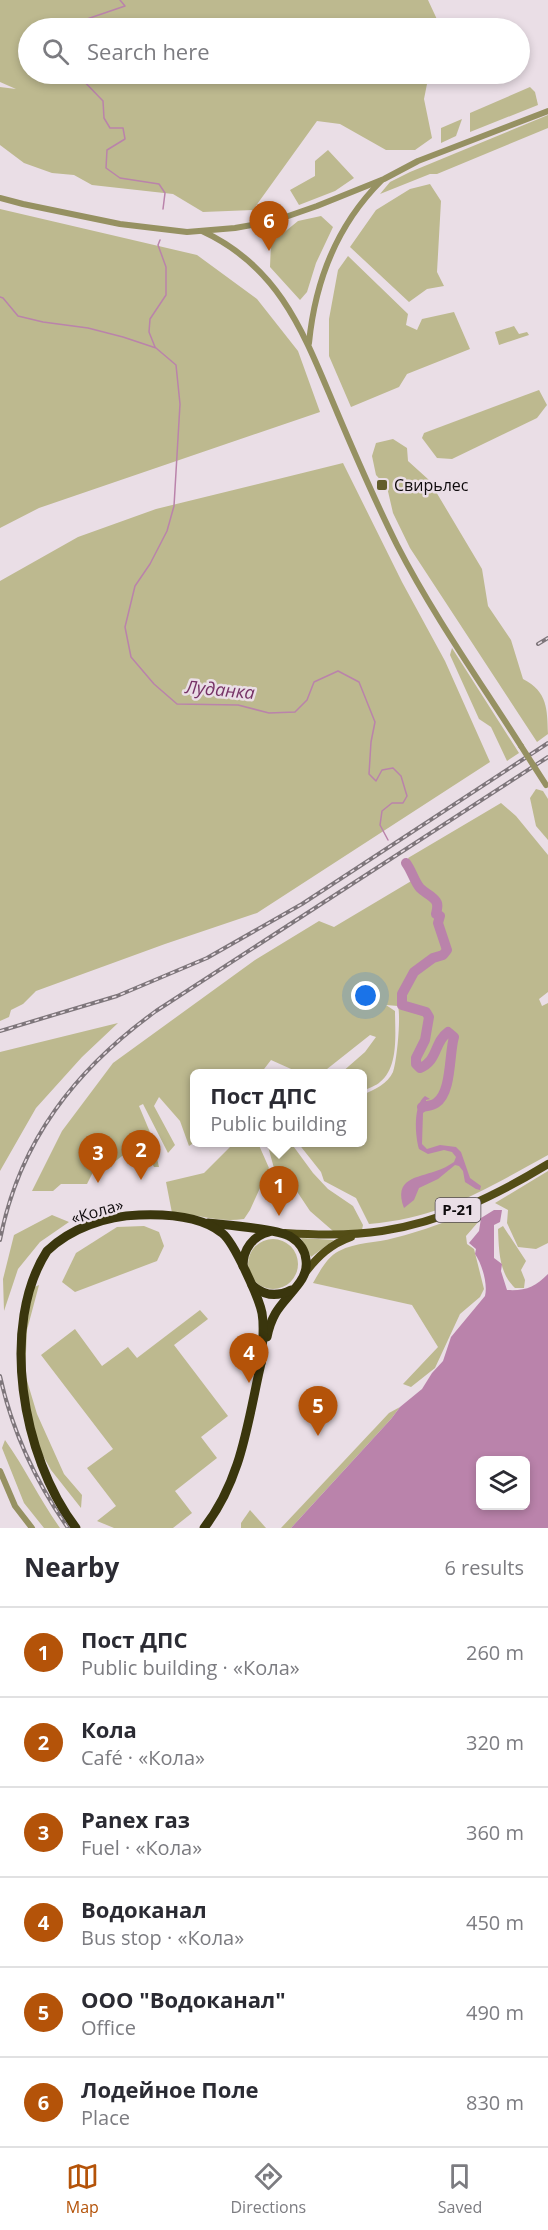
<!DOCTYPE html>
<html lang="en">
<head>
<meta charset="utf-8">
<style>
	:root { --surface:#fff; --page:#f7f7f7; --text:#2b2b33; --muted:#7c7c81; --line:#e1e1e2; --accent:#b45309 }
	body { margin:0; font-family:"Open Sans",sans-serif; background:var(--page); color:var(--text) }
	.controls { position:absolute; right:18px; bottom:18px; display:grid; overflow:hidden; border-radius:9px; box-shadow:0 3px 9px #0003 }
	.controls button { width:54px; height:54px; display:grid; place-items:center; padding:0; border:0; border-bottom:2px solid var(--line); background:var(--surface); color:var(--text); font:30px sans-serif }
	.you { position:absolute; left:366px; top:996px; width:21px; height:21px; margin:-15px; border:4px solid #fff; border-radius:50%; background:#1a73e8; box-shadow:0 0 0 9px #1a73e833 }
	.badge { display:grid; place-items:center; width:39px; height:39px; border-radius:50%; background:var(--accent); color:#fff; font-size:20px; font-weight:700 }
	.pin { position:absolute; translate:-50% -50px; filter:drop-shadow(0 2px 3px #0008) }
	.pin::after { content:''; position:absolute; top:32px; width:21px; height:18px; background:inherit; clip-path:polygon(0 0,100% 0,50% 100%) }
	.popup { position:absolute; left:190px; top:1069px; width:177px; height:78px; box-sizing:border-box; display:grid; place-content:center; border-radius:9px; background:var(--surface); filter:drop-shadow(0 2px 4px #0005); font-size:20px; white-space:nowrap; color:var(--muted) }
	.popup b { font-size:22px; color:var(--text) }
	.popup::after { content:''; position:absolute; left:50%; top:100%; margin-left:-12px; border:12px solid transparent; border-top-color:var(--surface) }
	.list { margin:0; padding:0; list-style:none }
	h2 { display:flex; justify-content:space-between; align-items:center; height:78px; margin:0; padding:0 24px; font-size:26px }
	h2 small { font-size:20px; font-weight:400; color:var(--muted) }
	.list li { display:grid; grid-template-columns:39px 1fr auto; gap:18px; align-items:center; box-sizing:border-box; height:90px; padding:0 24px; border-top:2px solid var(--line) }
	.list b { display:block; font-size:22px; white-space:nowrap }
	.list p { margin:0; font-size:20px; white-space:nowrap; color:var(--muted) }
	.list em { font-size:20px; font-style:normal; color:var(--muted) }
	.icon { flex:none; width:33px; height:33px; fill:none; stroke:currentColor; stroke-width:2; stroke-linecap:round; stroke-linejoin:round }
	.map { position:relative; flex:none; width:548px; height:1528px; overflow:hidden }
	.search { position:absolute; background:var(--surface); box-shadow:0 3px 9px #0003; left:18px; right:18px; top:18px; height:66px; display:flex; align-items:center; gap:15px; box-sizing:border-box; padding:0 21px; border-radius:33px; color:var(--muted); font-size:22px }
	.sheet { height:618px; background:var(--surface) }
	nav { display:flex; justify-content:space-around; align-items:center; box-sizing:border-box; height:84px; border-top:2px solid var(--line); background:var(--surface); font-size:16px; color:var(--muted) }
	nav a { display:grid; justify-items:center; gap:3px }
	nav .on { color:var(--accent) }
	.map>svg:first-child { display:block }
</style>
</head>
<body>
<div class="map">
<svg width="548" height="1528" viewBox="0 0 548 1528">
	<rect width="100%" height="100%" fill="#eadee6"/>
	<g fill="#bdb98f">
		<path d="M0,0H428L441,28H28V74H429L424,99L432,138L415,150H386L340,124L317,121L253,210L203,212L173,194L92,185L74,175L52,173L24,163L0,145V87L16,89L0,82Z"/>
		<path d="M530,87L535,92L538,105L470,132V113Z"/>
		<path d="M548,115V128L437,174H430L380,194L390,182L410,172Z"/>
		<path d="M462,119L456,136L441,143V128Z"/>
		<path d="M328,150L354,178L335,191L299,205L290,190L315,176V161Z"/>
		<path d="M430,184L441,201L437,272L444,286L427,289L409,302L350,247L376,210L410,189Z"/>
		<path d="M0,209L197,255L257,299L298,351L320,412L39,508L0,528Z"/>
		<path d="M321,216L333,227L316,263L307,292L300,300L270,267L271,243L298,221Z"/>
		<path d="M348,256L408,314L406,325L417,330L422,319L454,312L470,349L407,374L399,387L351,407L329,356V319L338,270Z"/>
		<path d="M514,326L519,334L527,332L529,335L499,345L495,332Z"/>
		<path d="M539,390L547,405L537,418L452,459L437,458L422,438L424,433Z"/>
		<path d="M393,439L407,448L408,461L429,480L482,569L488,606L511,640L523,679C548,692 547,709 548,734L537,742L410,548L393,513L387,487L376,475L372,456L376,443Z"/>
		<path d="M343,463L402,582L445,661L490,762L257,913L165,944L36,991L23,1004L11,1010L9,1017L0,1021V581L78,537L156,509Z"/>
		<path d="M452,648L519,753L507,761L491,727L479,719L450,655Z"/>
		<path d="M536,789L543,791L548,799V840L536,826L530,798Z"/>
		<path d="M501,803L516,816L548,855V992L539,999L542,1006L548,1003V1155C486,1189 441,1218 369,1224L356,1198L324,1181L321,1172L298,1143L363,1142V1094C374,1091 388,1083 393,1072C397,1061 401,1017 398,1006L386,1005L395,1011C395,1033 399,1067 380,1082C376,1086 368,1088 363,1091V1074L341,1073L365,1052L376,1037L370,1035L322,1073H300L271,1060L261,1073L195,1074V1142L189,1146L180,1121L159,1097L154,1106L175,1145L168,1153L143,1104L139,1106L152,1137L159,1167H154L150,1159L140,1158L135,1153L122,1156L108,1167L96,1166L87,1184H61L53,1191H32L62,1131L113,1063L255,960L319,921L334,927L418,877L408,858Z"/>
		<path d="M118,1023L82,1057L36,1108L0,1171V1052Z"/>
		<path d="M234,1143H258L269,1168L250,1210L244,1219C217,1223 199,1214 172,1213L166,1182L204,1173Z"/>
		<path d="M267,1143H291L313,1173L328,1189L353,1206L363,1225L362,1230L333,1231L310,1211L296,1190L279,1186Z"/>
		<path d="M548,1171V1243L536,1249L518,1247L507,1223L508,1210L495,1203Z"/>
		<path d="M478,1209L479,1221L466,1236L467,1244L474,1249L484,1289L480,1297L460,1314L435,1368L411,1387L403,1384L438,1347L412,1305L313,1283C320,1271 327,1257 339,1251C356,1242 376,1243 394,1238C423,1231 450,1220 478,1209Z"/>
		<path d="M52,1215L69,1222L40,1242L18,1269L4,1311L3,1279L14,1235Z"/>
		<path d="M144,1226L159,1232L164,1246L157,1261L75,1292L62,1282L76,1253L117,1227Z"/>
		<path d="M503,1226L526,1261L521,1270L525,1280L524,1288H515C499,1273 499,1251 498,1229Z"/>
		<path d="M301,1238L334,1240L311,1257Z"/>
		<circle cx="273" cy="1264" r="25"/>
		<path d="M39,1285L27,1330L25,1374L37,1414L64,1474L82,1495L81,1508L51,1470L36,1443L18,1340L28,1290Z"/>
		<path d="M200,1310L208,1319L174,1345L228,1416L201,1437L217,1458L175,1491L192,1513L173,1528H114L97,1521L116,1506L87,1468L113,1449L41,1355L75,1329L102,1366L128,1347L137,1358Z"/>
		<path d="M400,1407L391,1419L291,1528H281L389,1413Z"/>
		<path d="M5,1440C25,1468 40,1500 60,1528H44L24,1503L2,1448Z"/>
		<path d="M250,1510L266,1528H241V1523Z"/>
	</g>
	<g fill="#ba83ab" fill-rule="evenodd">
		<path d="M425,1096L430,1099L426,1100V1103L434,1104L423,1113L422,1144L427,1149L440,1145L456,1147L461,1152L470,1178L481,1186L480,1190L476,1189L465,1182L463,1171L459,1166L455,1165L438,1179L419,1188L414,1200L404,1208C393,1178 417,1178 436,1171C443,1169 448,1166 454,1162L456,1157L452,1152L444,1150L428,1154L419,1149C415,1135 413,1105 425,1096Z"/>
		<path d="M494,1210H502L500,1222L494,1225V1258L502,1264L501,1271L507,1290C526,1291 535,1287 548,1274V1528H291L391,1419L400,1407L422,1389L432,1373L443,1361L451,1337L485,1296C488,1284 482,1264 475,1254L476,1249L469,1243L479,1231L481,1218ZM526,1460V1506H480V1460Z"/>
	</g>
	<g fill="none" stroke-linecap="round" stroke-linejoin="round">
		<g stroke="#ba83ab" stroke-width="1.5">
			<path d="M80,28L84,20L125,6L120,0"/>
			<path d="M77,74L103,101L104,118L110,128H123L125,139L107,150L106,168L120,178L159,184L165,193L163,209"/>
			<path d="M0,297L3,298L18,316L43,322L88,328L123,337L156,348L176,365L180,404L174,506L167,531L150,564L135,586L125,627L131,657L154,684L177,704L238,705L269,713L295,712L307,700L314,682L338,671L359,682L375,722L371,742L369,774L376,781L382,770L393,768L401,776L407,796L403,803H392L382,811L380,825L388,840"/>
			<path d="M155,347L149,332L150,319L166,295V267L158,245L160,240"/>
		</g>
		<path stroke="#ba83ab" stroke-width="10" d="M406,863C412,871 414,881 420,888C425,893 431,895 435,900C439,904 437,909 436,914L440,916L438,923L447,950L443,955L433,958L414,972L402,994V1005L426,1012L429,1017L425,1040L416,1058V1064L420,1068C438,1061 434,1042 448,1032L454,1037C449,1053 452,1093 436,1103C432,1106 426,1106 422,1107"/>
		<g stroke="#969162" stroke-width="6">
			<path d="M0,198L23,204L120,224L187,232L235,228L274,221L317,206L384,179L418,161L548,111"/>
			<path d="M202,231C282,268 305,337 337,412C356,457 375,501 397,545C433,615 479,680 521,746"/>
			<path d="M309,343C315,282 337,225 381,181"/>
			<path d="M0,1471L15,1506L32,1528"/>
		</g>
		<g stroke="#534d16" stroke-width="8">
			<path d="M285,1233C317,1235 350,1236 382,1231C442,1222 497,1195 548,1164"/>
			<path d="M305,1273C318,1256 331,1244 351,1237"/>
		</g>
		<g stroke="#3a360d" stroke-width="9">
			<path d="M208,1223C225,1225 280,1229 291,1237C299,1242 305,1250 306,1260C307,1267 305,1275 300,1282C284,1304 273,1308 267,1337"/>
			<path d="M243,1266C243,1249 253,1236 269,1232"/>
			<path d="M252,1285C264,1296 277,1297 291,1290"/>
			<path d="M76,1528C21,1456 0,1324 47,1251C71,1228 106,1216 139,1215C164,1214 201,1216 222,1233C234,1242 259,1298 262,1313C265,1330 262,1347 261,1363"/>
			<path d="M204,1528C243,1478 248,1418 262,1359"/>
		</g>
		<g stroke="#7e767b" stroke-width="4">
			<g id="rail">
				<path d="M538,644L548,638"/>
				<path d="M0,1031L117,996L207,958L302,904L548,743"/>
				<path d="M0,1240C19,1141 76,1069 156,1011L548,757"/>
				<path d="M0,1376C12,1431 36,1482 68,1528"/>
			</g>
		</g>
		<use href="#rail" stroke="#eadee6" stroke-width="1.5" stroke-dasharray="4.5" stroke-linecap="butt"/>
		<path stroke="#969162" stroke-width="6" d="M521,746L546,785"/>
	</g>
	<rect fill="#635e2b" stroke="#eadee6" stroke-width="2" x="376" y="479" width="12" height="12" rx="3"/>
	<g text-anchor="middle" stroke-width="5" stroke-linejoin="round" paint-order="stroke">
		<rect fill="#eadee6" stroke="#514a4e" stroke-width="1.5" x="435.5" y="1198" width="45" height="24" rx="4.5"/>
		<g font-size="15" font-weight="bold" fill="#0f0b0d">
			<text x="458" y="1215">Р-21</text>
		</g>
		<g font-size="16" fill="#0f0b0d" stroke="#eadee6" text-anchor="start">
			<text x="394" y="491">Свирьлес</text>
		</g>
		<g font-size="16" fill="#0f0b0d" stroke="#eadee6">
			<text transform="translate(97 1211) rotate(-16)" y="6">«Кола»</text>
		</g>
		<g font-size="18" font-style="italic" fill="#763266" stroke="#eadee6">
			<text transform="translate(220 690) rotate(5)" y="6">Луданка</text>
		</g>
	</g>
</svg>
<div class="controls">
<button><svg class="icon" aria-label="layers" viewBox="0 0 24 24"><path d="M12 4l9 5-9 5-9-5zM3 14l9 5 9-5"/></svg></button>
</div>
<div class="you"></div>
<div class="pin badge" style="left:279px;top:1216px">1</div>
<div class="popup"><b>Пост ДПС</b>Public building</div>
<div class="pin badge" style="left:141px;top:1180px">2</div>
<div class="pin badge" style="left:98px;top:1183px">3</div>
<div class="pin badge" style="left:249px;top:1383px">4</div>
<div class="pin badge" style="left:318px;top:1436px">5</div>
<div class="pin badge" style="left:269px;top:251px">6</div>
<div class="search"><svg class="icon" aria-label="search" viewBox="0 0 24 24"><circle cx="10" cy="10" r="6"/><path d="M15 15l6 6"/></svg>Search here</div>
</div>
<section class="sheet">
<h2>Nearby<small>6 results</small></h2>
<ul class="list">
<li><span class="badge">1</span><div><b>Пост ДПС</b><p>Public building · «Кола»</p></div><em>260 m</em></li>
<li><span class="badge">2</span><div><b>Кола</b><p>Café · «Кола»</p></div><em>320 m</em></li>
<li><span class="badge">3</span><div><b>Panex газ</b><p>Fuel · «Кола»</p></div><em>360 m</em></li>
<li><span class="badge">4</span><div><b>Водоканал</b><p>Bus stop · «Кола»</p></div><em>450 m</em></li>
<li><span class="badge">5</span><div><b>ООО &quot;Водоканал&quot;</b><p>Office</p></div><em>490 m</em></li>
<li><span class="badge">6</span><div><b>Лодейное Поле</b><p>Place</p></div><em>830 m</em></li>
</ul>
</section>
<nav>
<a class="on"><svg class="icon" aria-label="map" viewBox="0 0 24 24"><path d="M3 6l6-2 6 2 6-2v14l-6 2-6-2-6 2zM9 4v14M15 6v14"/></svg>Map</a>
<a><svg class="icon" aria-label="directions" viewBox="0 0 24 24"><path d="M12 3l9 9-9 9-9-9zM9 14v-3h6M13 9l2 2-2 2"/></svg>Directions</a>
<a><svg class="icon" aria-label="saved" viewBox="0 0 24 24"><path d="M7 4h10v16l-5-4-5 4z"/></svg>Saved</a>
</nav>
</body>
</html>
